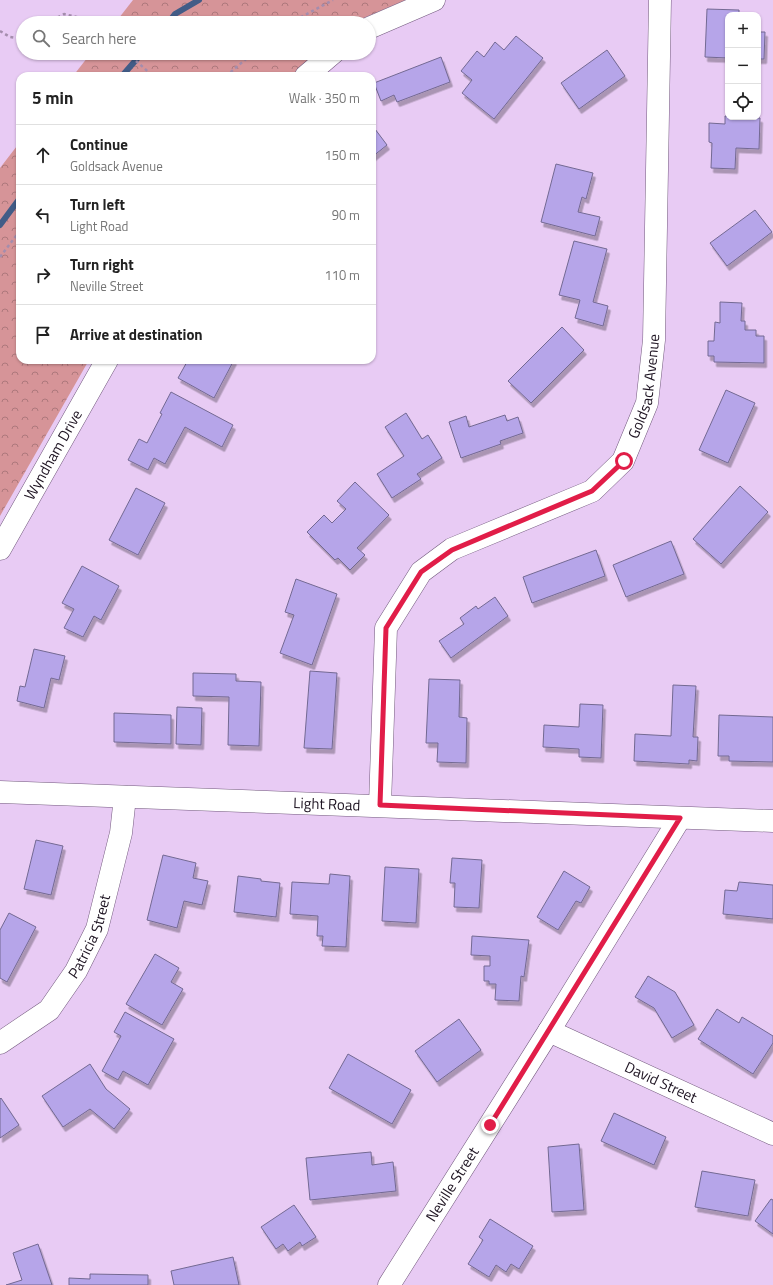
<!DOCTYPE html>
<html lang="en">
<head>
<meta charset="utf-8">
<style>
	:root { --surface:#fff; --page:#f2f2f2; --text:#222; --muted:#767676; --line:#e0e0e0 }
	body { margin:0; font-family:"Titillium Web",sans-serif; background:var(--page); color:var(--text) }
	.controls { position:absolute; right:12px; top:12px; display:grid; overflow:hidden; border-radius:8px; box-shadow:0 1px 3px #0004 }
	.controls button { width:36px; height:36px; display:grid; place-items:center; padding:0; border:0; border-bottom:1px solid var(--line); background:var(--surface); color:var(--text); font:20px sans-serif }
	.stop { position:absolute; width:12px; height:12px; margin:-9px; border:3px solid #e11d48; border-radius:50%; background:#fff }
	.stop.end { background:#e11d48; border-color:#fff; box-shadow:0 1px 4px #0008 }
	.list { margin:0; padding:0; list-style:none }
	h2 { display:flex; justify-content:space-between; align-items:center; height:52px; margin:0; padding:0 16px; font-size:17px }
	h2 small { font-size:13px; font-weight:400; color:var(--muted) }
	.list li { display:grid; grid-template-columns:26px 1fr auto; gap:12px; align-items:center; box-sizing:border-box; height:60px; padding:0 16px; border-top:1px solid var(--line) }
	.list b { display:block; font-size:15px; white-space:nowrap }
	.list p { margin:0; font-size:13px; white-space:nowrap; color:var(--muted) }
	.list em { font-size:13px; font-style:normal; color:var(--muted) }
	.icon { flex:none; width:22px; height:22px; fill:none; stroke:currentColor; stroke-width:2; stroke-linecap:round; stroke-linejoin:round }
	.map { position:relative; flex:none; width:773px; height:1285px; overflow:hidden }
	.search { position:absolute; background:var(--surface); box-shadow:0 1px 3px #0004; left:16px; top:16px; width:360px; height:44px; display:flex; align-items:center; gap:10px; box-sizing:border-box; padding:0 14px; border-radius:22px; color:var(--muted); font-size:15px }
	.panel { position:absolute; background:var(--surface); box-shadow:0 1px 3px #0004; left:16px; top:72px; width:360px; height:292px; border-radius:12px }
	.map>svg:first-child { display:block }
</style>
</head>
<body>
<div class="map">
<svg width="773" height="1285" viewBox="0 0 773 1285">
	<defs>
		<pattern id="park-crowns" width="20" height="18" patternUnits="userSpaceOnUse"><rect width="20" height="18" fill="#d69498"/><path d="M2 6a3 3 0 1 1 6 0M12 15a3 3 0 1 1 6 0" fill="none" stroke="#ad787c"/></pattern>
		<filter id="shadow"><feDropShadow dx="2.5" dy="4.5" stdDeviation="0" flood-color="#0004"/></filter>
	</defs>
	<rect width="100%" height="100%" fill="#e8cbf4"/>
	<g fill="url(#park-crowns)">
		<path d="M133,0H406L352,23H115Z"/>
		<path d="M91,53H317L292,76H73Z"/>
		<path d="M20,142V360H89L0,516V168Z"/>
	</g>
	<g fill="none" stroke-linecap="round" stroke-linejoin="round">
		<g stroke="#425c87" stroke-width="6">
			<path d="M168,23L175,14L199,0"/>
			<path d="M122,76L142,53"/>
			<path d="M0,225L20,198"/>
		</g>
	</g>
	<g fill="#b6a5e9" stroke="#736992" filter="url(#shadow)">
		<path d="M707,9L739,10V15H728V58L705,57Z"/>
		<path d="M758,32H765L764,59H758Z"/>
		<path d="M516,36L543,58L494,119L462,93L472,80L461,71L477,51L484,57L495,42L504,50Z"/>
		<path d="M607,50L625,76L579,109L561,83Z"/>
		<path d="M441,57L450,82L397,102L394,95L381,101L374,83Z"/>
		<path d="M725,116L760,118L759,149L736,148L735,169L711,168L712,143L709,142V123L725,124Z"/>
		<path d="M372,125L387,145L372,157Z"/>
		<path d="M556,164L593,173L586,199L582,197L578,212L600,217L595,236L541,222Z"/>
		<path d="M755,210L772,232L727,266L710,243Z"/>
		<path d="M574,241L607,249L593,302L608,306L603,326L575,318L580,300L559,295Z"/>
		<path d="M720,302L742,303L741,321H745V330H756V336H764V363L714,362V356H708V341H714L715,322L720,323Z"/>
		<path d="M562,327L584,350L531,403L508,381Z"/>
		<path d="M188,360H234L214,398L178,378Z"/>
		<path d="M726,390L755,403L728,463L699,450Z"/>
		<path d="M171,392L233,425L222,447L185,427L165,464L154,458L148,470L128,460L139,439L147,443L162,414L160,413Z"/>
		<path d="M406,413L422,439L428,435L442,458L417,474L421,479L392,498L377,474L404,456L385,427Z"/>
		<path d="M505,415L507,421L518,417L523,433L500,441L501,444L461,458L449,422L466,416L469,427Z"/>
		<path d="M355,482L389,515L357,548L365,555L350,570L338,558L335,560L307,532L324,515L332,523L346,509L337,501Z"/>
		<path d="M740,486L768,512L721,564L693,539Z"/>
		<path d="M136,488L165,503L138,555L109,540Z"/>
		<path d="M671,541L684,574L626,597L613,565Z"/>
		<path d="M596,550L605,576L532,603L523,577Z"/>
		<path d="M82,566L119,586L101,620L94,616L83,637L64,628L74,609L62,603Z"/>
		<path d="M296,579L337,594L312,665L280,653L294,615L285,612Z"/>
		<path d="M495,597L508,616L451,658L439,641L464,624L460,618L476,606L478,609Z"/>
		<path d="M34,649L65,656L59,680L51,678L44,708L17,701L20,686L25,687Z"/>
		<path d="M310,671L337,673L332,749L304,748Z"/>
		<path d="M193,673L236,674V681L261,682L259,746L228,745L229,697L193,696Z"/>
		<path d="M429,679L460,680L459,717L467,718L466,763L437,762L438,743H426Z"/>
		<path d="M673,685L696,686L693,737H698L697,761L689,760V764L634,761L635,734L671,736Z"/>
		<path d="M580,704L603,705L601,758L579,757V749L543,747L544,725L579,727Z"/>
		<path d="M177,707L202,708L201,745L176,744Z"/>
		<path d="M114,713L171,715V744L114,742Z"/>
		<path d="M719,715L773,717V762L729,761V756H718Z"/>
		<path d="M36,840L63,846L51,895L24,889Z"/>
		<path d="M163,855L196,863L193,878L208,881L202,905L184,901L177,928L147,920Z"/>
		<path d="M452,858L482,860L479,908L454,907L455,883H450Z"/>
		<path d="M385,867L419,869L416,923L382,921Z"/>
		<path d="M564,871L590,887L581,903L576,901L558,930L537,917Z"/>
		<path d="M330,874L350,876L346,947L322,946L323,936H317L318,916L290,914L292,882L329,884Z"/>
		<path d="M238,876L261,879V881L280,883L276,917L234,912Z"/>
		<path d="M739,882L773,885V919L723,914L725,890L737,891Z"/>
		<path d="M9,913L36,927L7,982L0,978V930Z"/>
		<path d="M472,936L529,940L524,977L521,976L519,1001L495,1000L496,984H489V981H484V966H490V956L471,955Z"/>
		<path d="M155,954L179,968L171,982L183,989L162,1025L126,1004Z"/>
		<path d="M648,976L675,992L694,1025L672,1038L654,1008L635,997Z"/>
		<path d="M717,1009L739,1023L742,1017L773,1036V1043L753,1074L698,1039Z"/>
		<path d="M125,1012L174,1039L148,1085L123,1071L118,1080L102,1071L121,1036L114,1032Z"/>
		<path d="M459,1019L481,1050L437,1082L415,1051Z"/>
		<path d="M348,1054L411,1090L392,1124L329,1088Z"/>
		<path d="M90,1064L106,1089L130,1109L114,1129L90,1109L63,1127L42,1096Z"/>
		<path d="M1,1098L19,1125L0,1138V1099Z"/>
		<path d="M614,1113L666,1137L654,1165L601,1141Z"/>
		<path d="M579,1144L584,1210L552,1212L548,1147Z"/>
		<path d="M371,1152L372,1165L393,1162L396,1191L310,1200L306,1158Z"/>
		<path d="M702,1171L755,1180L748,1216L695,1207Z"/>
		<path d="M771,1199L773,1200V1234L755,1221Z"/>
		<path d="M294,1205L316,1237L302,1246L300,1242L288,1251L283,1244L276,1249L261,1227Z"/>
		<path d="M490,1219L533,1246L519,1269L511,1264L506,1272L496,1265L489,1277L468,1264L483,1240L479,1237Z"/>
		<path d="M38,1244L52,1285H6L22,1280L13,1253Z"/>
		<path d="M233,1257L239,1285H174L171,1271Z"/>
		<path d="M90,1274L148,1275V1285H69V1278L90,1279Z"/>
	</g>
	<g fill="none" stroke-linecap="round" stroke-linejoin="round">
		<g stroke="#735a7e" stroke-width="23">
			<g id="street">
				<path d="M369,28L434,0"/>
				<path d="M306,76L333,53"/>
				<path id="s1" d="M0,549L107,360"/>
				<path id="s2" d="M0,792L773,821"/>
				<path id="s3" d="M380,805L386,628L421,572L452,549L592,491L623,461L647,403L654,340L660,0"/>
				<path id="s4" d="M549,1031L773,1134"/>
				<path id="s5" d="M0,1043L49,1010L76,971L97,929L121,833L125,797"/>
				<path id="s6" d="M389,1285L549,1031L680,818"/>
			</g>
		</g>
		<g stroke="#a48dad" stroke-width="2.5" stroke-dasharray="3 3" stroke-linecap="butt">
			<path d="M47,23L64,14L89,20L93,23"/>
			<path d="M290,23L333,0"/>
			<path d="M0,31L10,37L23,39"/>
			<path d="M127,53L153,76"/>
			<path d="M226,76L253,53"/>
			<path d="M0,257L16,236L20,234"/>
		</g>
		<use href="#street" stroke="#fff" stroke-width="22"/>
	</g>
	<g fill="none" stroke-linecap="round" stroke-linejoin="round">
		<path stroke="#e11d48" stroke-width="5" d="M490,1125L680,818L380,805L386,628L421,572L452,550L592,491L624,461"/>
	</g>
	<g text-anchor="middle" stroke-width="3" stroke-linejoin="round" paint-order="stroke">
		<g font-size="15" fill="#1d1321" stroke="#e8cbf4">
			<text dy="5" stroke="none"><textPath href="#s3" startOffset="555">Goldsack Avenue</textPath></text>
			<text dy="5" stroke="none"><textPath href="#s1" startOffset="108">Wyndham Drive</textPath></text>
			<text dy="5" stroke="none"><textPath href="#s2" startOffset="327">Light Road</textPath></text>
			<text dy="5" stroke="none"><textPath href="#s5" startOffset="144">Patricia Street</textPath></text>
			<text dy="5" stroke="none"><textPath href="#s4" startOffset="123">David Street</textPath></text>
			<text dy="5" stroke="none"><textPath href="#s6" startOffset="119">Neville Street</textPath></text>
		</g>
	</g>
</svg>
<div class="controls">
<button>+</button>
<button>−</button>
<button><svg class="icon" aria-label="locate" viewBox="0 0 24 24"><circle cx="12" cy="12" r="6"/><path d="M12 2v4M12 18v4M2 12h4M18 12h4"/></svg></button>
</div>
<div class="stop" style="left:624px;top:461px"></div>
<div class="stop end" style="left:490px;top:1125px"></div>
<div class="search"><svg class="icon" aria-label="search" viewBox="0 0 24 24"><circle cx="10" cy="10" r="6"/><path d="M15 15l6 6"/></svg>Search here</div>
<section class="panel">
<h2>5 min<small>Walk · 350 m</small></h2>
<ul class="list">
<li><svg class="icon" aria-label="ahead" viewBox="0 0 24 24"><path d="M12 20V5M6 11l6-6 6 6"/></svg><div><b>Continue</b><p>Goldsack Avenue</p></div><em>150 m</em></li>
<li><svg class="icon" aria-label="left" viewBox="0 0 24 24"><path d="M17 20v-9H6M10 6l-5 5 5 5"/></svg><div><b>Turn left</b><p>Light Road</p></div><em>90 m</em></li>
<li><svg class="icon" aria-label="right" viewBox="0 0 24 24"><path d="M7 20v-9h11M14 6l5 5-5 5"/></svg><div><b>Turn right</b><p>Neville Street</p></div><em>110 m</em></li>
<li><svg class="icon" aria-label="arrive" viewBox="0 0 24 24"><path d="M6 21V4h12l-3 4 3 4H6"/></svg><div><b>Arrive at destination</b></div></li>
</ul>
</section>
</div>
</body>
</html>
